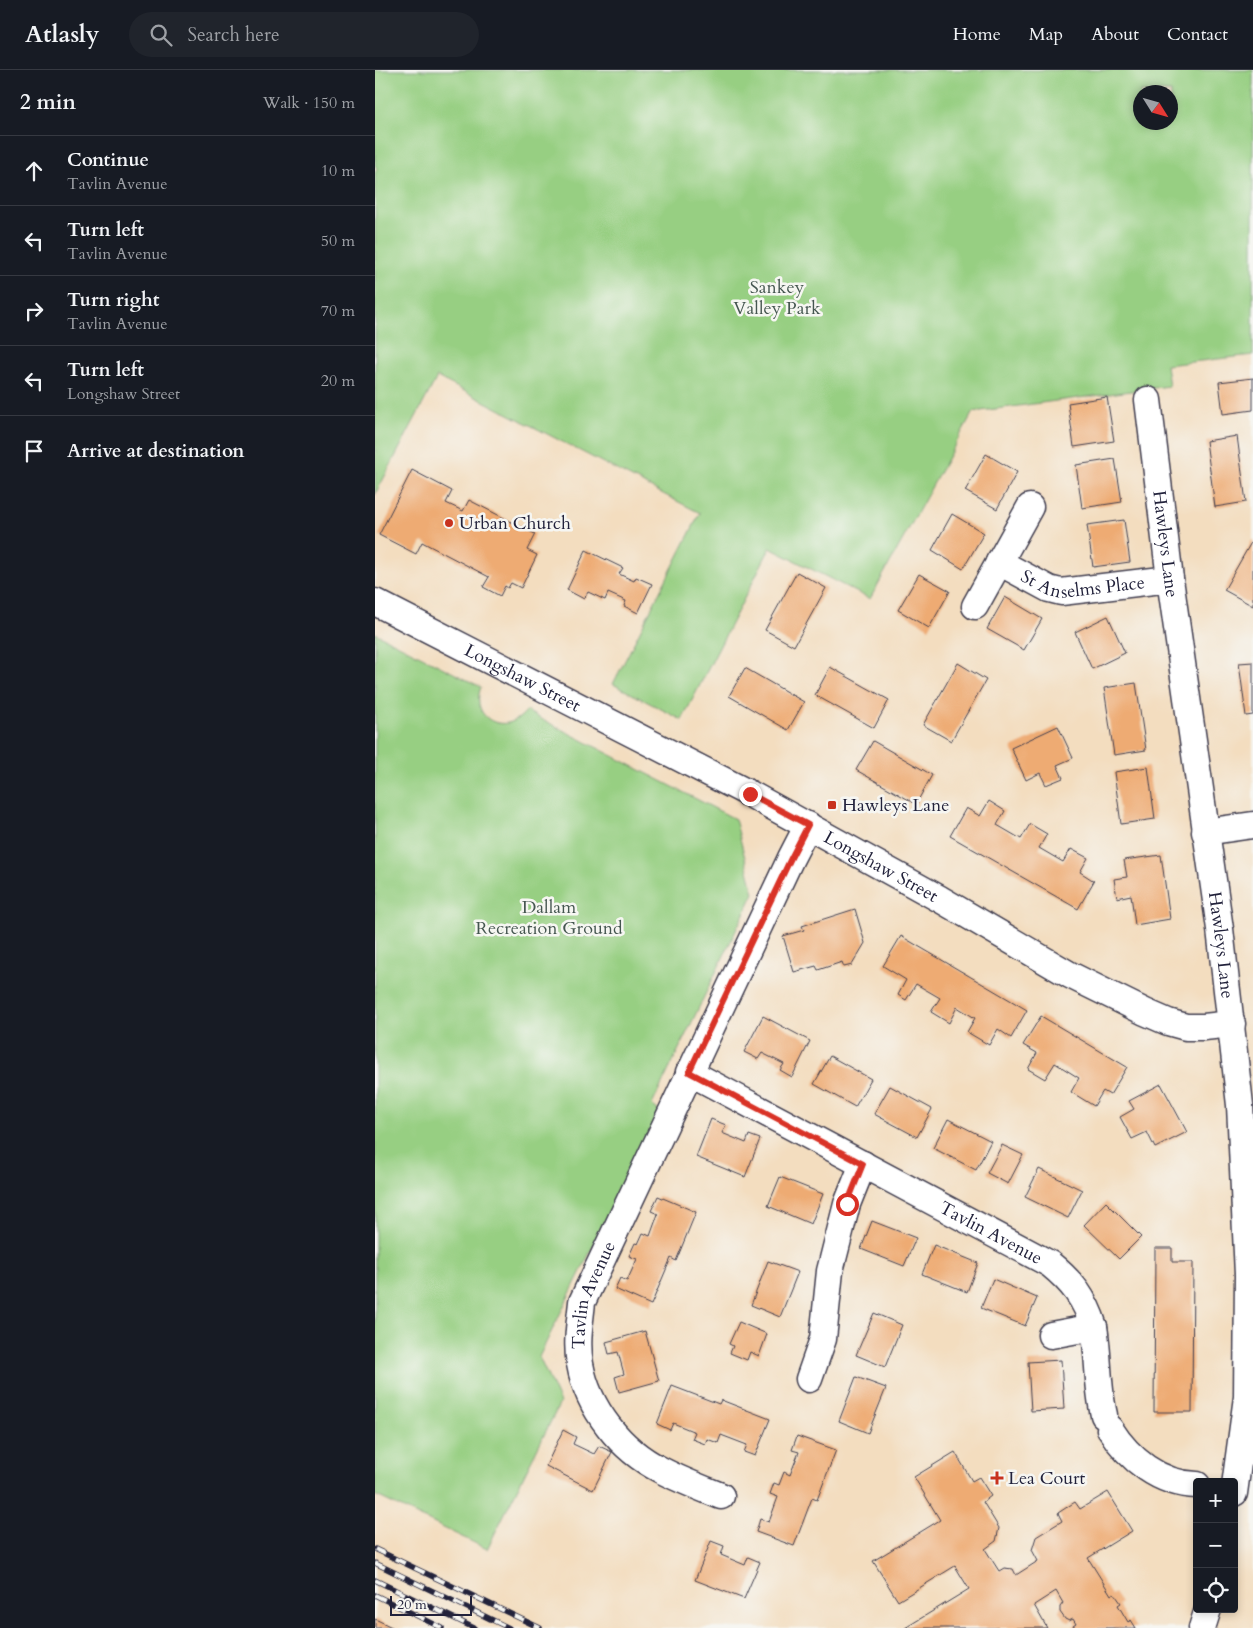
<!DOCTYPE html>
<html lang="en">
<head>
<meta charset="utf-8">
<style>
	:root { --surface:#171b24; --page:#20242c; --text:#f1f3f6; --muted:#9ea1a6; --line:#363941 }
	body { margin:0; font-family:Cardo,serif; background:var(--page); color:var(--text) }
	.controls { position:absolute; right:15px; bottom:15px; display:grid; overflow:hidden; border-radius:5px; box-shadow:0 2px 8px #0003 }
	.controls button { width:45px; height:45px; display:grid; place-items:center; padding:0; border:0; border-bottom:1px solid var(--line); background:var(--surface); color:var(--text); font:25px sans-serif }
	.compass { position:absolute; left:758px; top:15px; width:45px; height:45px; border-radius:50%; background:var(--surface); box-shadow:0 2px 8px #0003; rotate:127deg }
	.scale { position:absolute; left:15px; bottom:12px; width:82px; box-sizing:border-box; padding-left:5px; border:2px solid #22223b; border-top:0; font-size:14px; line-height:18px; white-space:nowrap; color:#22223b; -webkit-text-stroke:4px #f6f6f2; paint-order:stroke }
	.stop { position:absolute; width:15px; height:15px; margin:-11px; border:4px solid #d93025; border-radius:50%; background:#fff }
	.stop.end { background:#d93025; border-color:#fff; box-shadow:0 1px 5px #0008 }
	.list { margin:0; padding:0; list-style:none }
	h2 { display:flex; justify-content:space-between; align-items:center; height:65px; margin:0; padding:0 20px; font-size:21px }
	h2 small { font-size:16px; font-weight:400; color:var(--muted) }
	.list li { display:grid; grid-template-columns:32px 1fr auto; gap:15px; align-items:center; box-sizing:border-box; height:70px; padding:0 20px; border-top:1px solid var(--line) }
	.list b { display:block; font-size:19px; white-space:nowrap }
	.list p { margin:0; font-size:16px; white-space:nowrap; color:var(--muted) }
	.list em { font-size:16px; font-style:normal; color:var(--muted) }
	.icon { flex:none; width:28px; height:28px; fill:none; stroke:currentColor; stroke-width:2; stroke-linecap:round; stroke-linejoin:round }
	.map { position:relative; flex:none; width:878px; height:1558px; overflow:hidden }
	header { display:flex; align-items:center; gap:30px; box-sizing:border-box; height:70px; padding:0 25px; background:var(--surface); border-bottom:1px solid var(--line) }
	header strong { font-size:24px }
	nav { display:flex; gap:28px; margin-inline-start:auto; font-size:18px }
	.search { width:350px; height:45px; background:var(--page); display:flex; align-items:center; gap:12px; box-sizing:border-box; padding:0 18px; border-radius:28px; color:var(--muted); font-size:19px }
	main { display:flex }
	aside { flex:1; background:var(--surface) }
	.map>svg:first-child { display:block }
</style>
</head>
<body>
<header>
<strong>Atlasly</strong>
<div class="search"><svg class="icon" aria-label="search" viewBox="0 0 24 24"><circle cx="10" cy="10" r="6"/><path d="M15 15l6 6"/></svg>Search here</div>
<nav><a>Home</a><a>Map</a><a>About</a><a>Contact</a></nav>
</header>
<main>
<aside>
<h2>2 min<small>Walk · 150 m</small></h2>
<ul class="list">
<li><svg class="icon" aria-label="ahead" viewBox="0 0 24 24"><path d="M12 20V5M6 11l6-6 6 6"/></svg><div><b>Continue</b><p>Tavlin Avenue</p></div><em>10 m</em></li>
<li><svg class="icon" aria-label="left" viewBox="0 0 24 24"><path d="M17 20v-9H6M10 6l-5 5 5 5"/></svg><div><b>Turn left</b><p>Tavlin Avenue</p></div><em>50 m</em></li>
<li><svg class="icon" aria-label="right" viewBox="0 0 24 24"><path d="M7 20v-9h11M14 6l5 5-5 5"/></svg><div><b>Turn right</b><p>Tavlin Avenue</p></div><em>70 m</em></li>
<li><svg class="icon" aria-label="left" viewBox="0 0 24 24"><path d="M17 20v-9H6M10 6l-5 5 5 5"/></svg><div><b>Turn left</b><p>Longshaw Street</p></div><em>20 m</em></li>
<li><svg class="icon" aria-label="arrive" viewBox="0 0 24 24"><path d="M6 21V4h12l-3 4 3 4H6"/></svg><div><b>Arrive at destination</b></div></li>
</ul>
</aside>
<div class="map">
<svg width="878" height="1558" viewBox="0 0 878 1558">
	<rect width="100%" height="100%" fill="#f6f6f2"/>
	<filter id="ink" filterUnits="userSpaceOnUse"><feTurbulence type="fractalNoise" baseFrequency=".02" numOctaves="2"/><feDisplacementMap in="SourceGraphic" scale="10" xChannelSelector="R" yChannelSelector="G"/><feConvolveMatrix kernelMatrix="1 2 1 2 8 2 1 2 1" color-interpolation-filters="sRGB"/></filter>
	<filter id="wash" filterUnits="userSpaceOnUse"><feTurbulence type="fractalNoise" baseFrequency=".0096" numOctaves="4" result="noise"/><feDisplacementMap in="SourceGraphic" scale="20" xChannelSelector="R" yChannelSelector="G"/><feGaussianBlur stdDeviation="1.12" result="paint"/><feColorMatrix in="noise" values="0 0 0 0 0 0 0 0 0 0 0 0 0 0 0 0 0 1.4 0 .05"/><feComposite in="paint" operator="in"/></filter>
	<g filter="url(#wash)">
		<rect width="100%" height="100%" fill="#f3ddbf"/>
		<g fill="#97cf82" stroke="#5c785e" fill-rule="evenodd">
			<path d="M0,0H878V285L791,295L794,316L598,342L495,529L395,478L307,650L238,614L325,443L62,307L0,425V103L2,98L0,96ZM766,22H796V52H766Z"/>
			<path d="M0,563L106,617C94,649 131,667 151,641L360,749L379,823L277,1035L284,1041L164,1287L185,1333L112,1479L0,1425Z"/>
		</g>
		<g id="blocks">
			<g fill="#eeab73">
				<path d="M878,308V340L848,344L844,312Z"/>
				<path d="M732,327L739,371L699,377L693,333Z"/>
				<path d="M862,366L871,432L840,437L831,371Z"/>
				<path d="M611,384L642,402L622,439L590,421Z"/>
				<path d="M740,389L747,432L707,438L701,395Z"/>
				<path d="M37,400L77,421L71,433L88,441L94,430L160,464L152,480L162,485L146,518L136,513L133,518L130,516L125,526L108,517L114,507L47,472L41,484L4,465Z"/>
				<path d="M577,444L609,463L588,499L557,480Z"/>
				<path d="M749,450L755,492L718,497L712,455Z"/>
				<path d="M878,469V536L849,520Z"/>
				<path d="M211,480L248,498L244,504L259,511L261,507L277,514L263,543L249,536L251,531L233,523L230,530L213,522L209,529L192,520Z"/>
				<path d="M422,502L451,518L419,576L390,560Z"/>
				<path d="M544,504L575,521L554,558L523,540Z"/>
				<path d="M630,527L667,549L649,580L612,559Z"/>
				<path d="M733,546L750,583L717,599L700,562Z"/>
				<path d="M878,592V645L871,646L864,593Z"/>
				<path d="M583,593L611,610L576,671L548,655Z"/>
				<path d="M455,597L514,630L499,658L440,625Z"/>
				<path d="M370,598L429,632L413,660L354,626Z"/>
				<path d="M761,613L771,680L739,685L729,618Z"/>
				<path d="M683,656L698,688L682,695L688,708L671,715L665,703L651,710L636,678Z"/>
				<path d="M498,671L557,705L541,734L481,700Z"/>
				<path d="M773,697L780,749L746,754L739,702Z"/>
				<path d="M614,731L630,741L622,755L646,769L655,754L672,764L664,778L688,792L696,779L713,788L705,802L719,811L703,839L575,766L591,738L605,746Z"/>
				<path d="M786,785L795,849L760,855L756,825L742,828L739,809L752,807L749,790Z"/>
				<path d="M480,839L490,873L477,895L469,897L467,892L443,900L441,896L419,902L408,866L429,860L427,856Z"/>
				<path d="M526,866L652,940L636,968L623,959L614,975L592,962L600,948L582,937L574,953L556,942L565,928L541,914L531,930L523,925L531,910L508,896Z"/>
				<path d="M388,946L435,971L417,1007L405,1000L409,994L387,983L383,989L369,982Z"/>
				<path d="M666,946L752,997L735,1025L728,1021L719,1036L696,1022L704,1008L680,993L670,1009L653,999L662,983L648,975Z"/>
				<path d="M455,986L496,1009L480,1037L439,1014Z"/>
				<path d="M786,1014L812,1062L780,1078L772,1062L757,1069L745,1047L759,1039L754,1031Z"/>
				<path d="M515,1016L557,1039L542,1067L499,1044Z"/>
				<path d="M336,1049L351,1055L347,1063L371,1073L374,1065L385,1069L370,1107L321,1087Z"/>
				<path d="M573,1049L616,1071L601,1100L558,1078Z"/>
				<path d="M627,1075L648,1085L633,1114L612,1103Z"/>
				<path d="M664,1099L707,1120L693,1148L650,1127Z"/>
				<path d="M405,1107L448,1124L436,1154L393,1136Z"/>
				<path d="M283,1126L321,1142L301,1191L296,1188L276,1235L240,1219L245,1208L252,1211L262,1189L254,1186L260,1173L263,1174L268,1163L275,1166L283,1144L276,1141Z"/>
				<path d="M731,1132L766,1167L744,1189L709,1155Z"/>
				<path d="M497,1151L541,1168L529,1196L486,1179Z"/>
				<path d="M559,1175L603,1193L592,1222L547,1204Z"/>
				<path d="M780,1178H797V1192H818L817,1342H779Z"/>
				<path d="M393,1191L423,1202L405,1247L376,1235Z"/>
				<path d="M618,1209L662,1228L650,1256L606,1238Z"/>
				<path d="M499,1243L527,1255L510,1297L481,1285Z"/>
				<path d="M364,1252L392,1264L384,1286L375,1282L372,1290L355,1283L358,1276L354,1274Z"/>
				<path d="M270,1261L284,1311L244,1322L240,1307L249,1304L243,1282L234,1284L231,1272Z"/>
				<path d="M686,1290L689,1339L656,1341L653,1292Z"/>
				<path d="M481,1307L511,1318L493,1363L464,1351Z"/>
				<path d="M297,1316L344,1334L346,1330L395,1349L380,1386L369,1382L372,1375L346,1365L343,1373L332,1369L330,1374L317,1369L320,1362L298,1353L295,1360L282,1354Z"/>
				<path d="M188,1360L201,1367L198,1374L219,1384L224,1376L237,1382L218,1420L171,1396Z"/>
				<path d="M422,1366L461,1380L442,1430L437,1428L419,1476L381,1462L385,1449L394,1452L403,1427L395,1424L399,1413L404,1415L409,1402L415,1405L424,1382L417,1380Z"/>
				<path d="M580,1382L597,1411L604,1407L616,1426L608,1432L624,1458L621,1471L610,1479L624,1501L629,1498L638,1499L641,1505L663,1491L657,1480L661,1467L687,1451L683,1443L700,1432L705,1439L733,1422L757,1461L713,1488L736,1525L739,1523L746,1533L743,1535L753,1552L756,1550L761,1558H699L698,1556L701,1554L698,1549L694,1551L690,1549L685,1542V1537L688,1533L681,1521L659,1535L672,1558H530L594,1519L580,1496L523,1531L498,1491L565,1450L539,1407Z"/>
				<path d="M336,1471L349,1476L346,1485L370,1495L373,1487L385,1492L369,1529L320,1510Z"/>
				<path d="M0,1549L19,1558H0Z"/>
			</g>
		</g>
	</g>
	<g filter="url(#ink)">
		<use href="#blocks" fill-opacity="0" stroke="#413e4f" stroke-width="1"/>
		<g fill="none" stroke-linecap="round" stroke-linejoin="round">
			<g stroke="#413e4f" stroke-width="29">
				<g id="minor">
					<path id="s1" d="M773,330L795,509L845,859L865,1035L873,1205L872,1327L859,1423"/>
					<path id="s2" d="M624,492L674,519L686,522L795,509"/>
					<path id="s3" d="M0,532L375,724L565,829L695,905L770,942L793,952L811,957H829L857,954"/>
					<path d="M600,536L655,437"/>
					<path d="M830,762L878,755"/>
					<path id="s4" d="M314,1002L675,1194C697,1212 710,1228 719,1257"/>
					<path d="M676,1265L719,1257C724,1286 722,1316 729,1345"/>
					<path d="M434,1309L448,1269L455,1201L472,1134L488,1094"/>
					<path d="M735,1359C754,1389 784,1414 822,1415"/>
					<path id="s5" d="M346,1426C326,1418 305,1410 286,1400C246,1380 213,1339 205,1294C201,1273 205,1252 207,1232L416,788L433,755"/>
					<path d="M827,1558L833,1539"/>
				</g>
			</g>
			<use href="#minor" stroke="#fff" stroke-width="26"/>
			<g stroke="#22223b" stroke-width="5.5">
				<g id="rail">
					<path d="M0,1479L165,1558"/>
					<path d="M0,1493L134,1558"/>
					<path d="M0,1510L99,1558"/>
					<path d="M0,1525L67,1558"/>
				</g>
			</g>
			<use href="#rail" stroke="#f6f6f2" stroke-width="4" stroke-dasharray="11" stroke-linecap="butt"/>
		</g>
	</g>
	<g fill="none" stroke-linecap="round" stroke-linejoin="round" filter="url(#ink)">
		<path stroke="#d93025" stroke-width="6" d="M375,724L433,755L416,788L314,1002L488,1094L472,1134"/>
	</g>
	<g fill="#c8321e" stroke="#f6f6f2" stroke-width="2">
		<circle cx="74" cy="453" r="5"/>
		<rect x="452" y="730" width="10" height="10" rx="2.5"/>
		<path d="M619.5 1400.5h5v5h5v5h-5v5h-5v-5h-5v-5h5z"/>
	</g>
	<g text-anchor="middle" stroke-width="5" stroke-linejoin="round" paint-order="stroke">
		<g font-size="18" fill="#455650" stroke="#f6f6f2">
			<text x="402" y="223">Sankey<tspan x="402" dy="21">Valley Park</tspan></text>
			<text x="174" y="843">Dallam<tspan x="174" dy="21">Recreation Ground</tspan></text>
		</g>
		<g font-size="18" fill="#22223b" stroke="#f6f6f2" text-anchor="start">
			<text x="84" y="459">Urban Church</text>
			<text x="467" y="741">Hawleys Lane</text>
			<text x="633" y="1414">Lea Court</text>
		</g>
		<g font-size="18" fill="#22223b" stroke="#f6f6f2">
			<text dy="6" stroke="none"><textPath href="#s1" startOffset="145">Hawleys Lane</textPath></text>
			<text dy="6" stroke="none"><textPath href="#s2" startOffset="90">St Anselms Place</textPath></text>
			<text dy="6" stroke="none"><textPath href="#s3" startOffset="166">Longshaw Street</textPath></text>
			<text dy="6" stroke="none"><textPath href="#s3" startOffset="571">Longshaw Street</textPath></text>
			<text dy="6" stroke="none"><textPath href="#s1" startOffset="550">Hawleys Lane</textPath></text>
			<text dy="6" stroke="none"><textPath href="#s4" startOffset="342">Tavlin Avenue</textPath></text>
			<text dy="6" stroke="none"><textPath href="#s5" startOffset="275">Tavlin Avenue</textPath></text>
		</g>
	</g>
</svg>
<div class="controls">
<button>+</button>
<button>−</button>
<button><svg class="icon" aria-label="locate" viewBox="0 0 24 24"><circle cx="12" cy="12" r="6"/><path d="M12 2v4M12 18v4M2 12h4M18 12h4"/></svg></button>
</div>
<svg class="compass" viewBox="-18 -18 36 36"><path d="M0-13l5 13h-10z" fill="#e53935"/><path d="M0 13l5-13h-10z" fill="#9ea1a6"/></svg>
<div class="scale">20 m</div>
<div class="stop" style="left:472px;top:1134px"></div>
<div class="stop end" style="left:375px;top:724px"></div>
</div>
</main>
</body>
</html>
